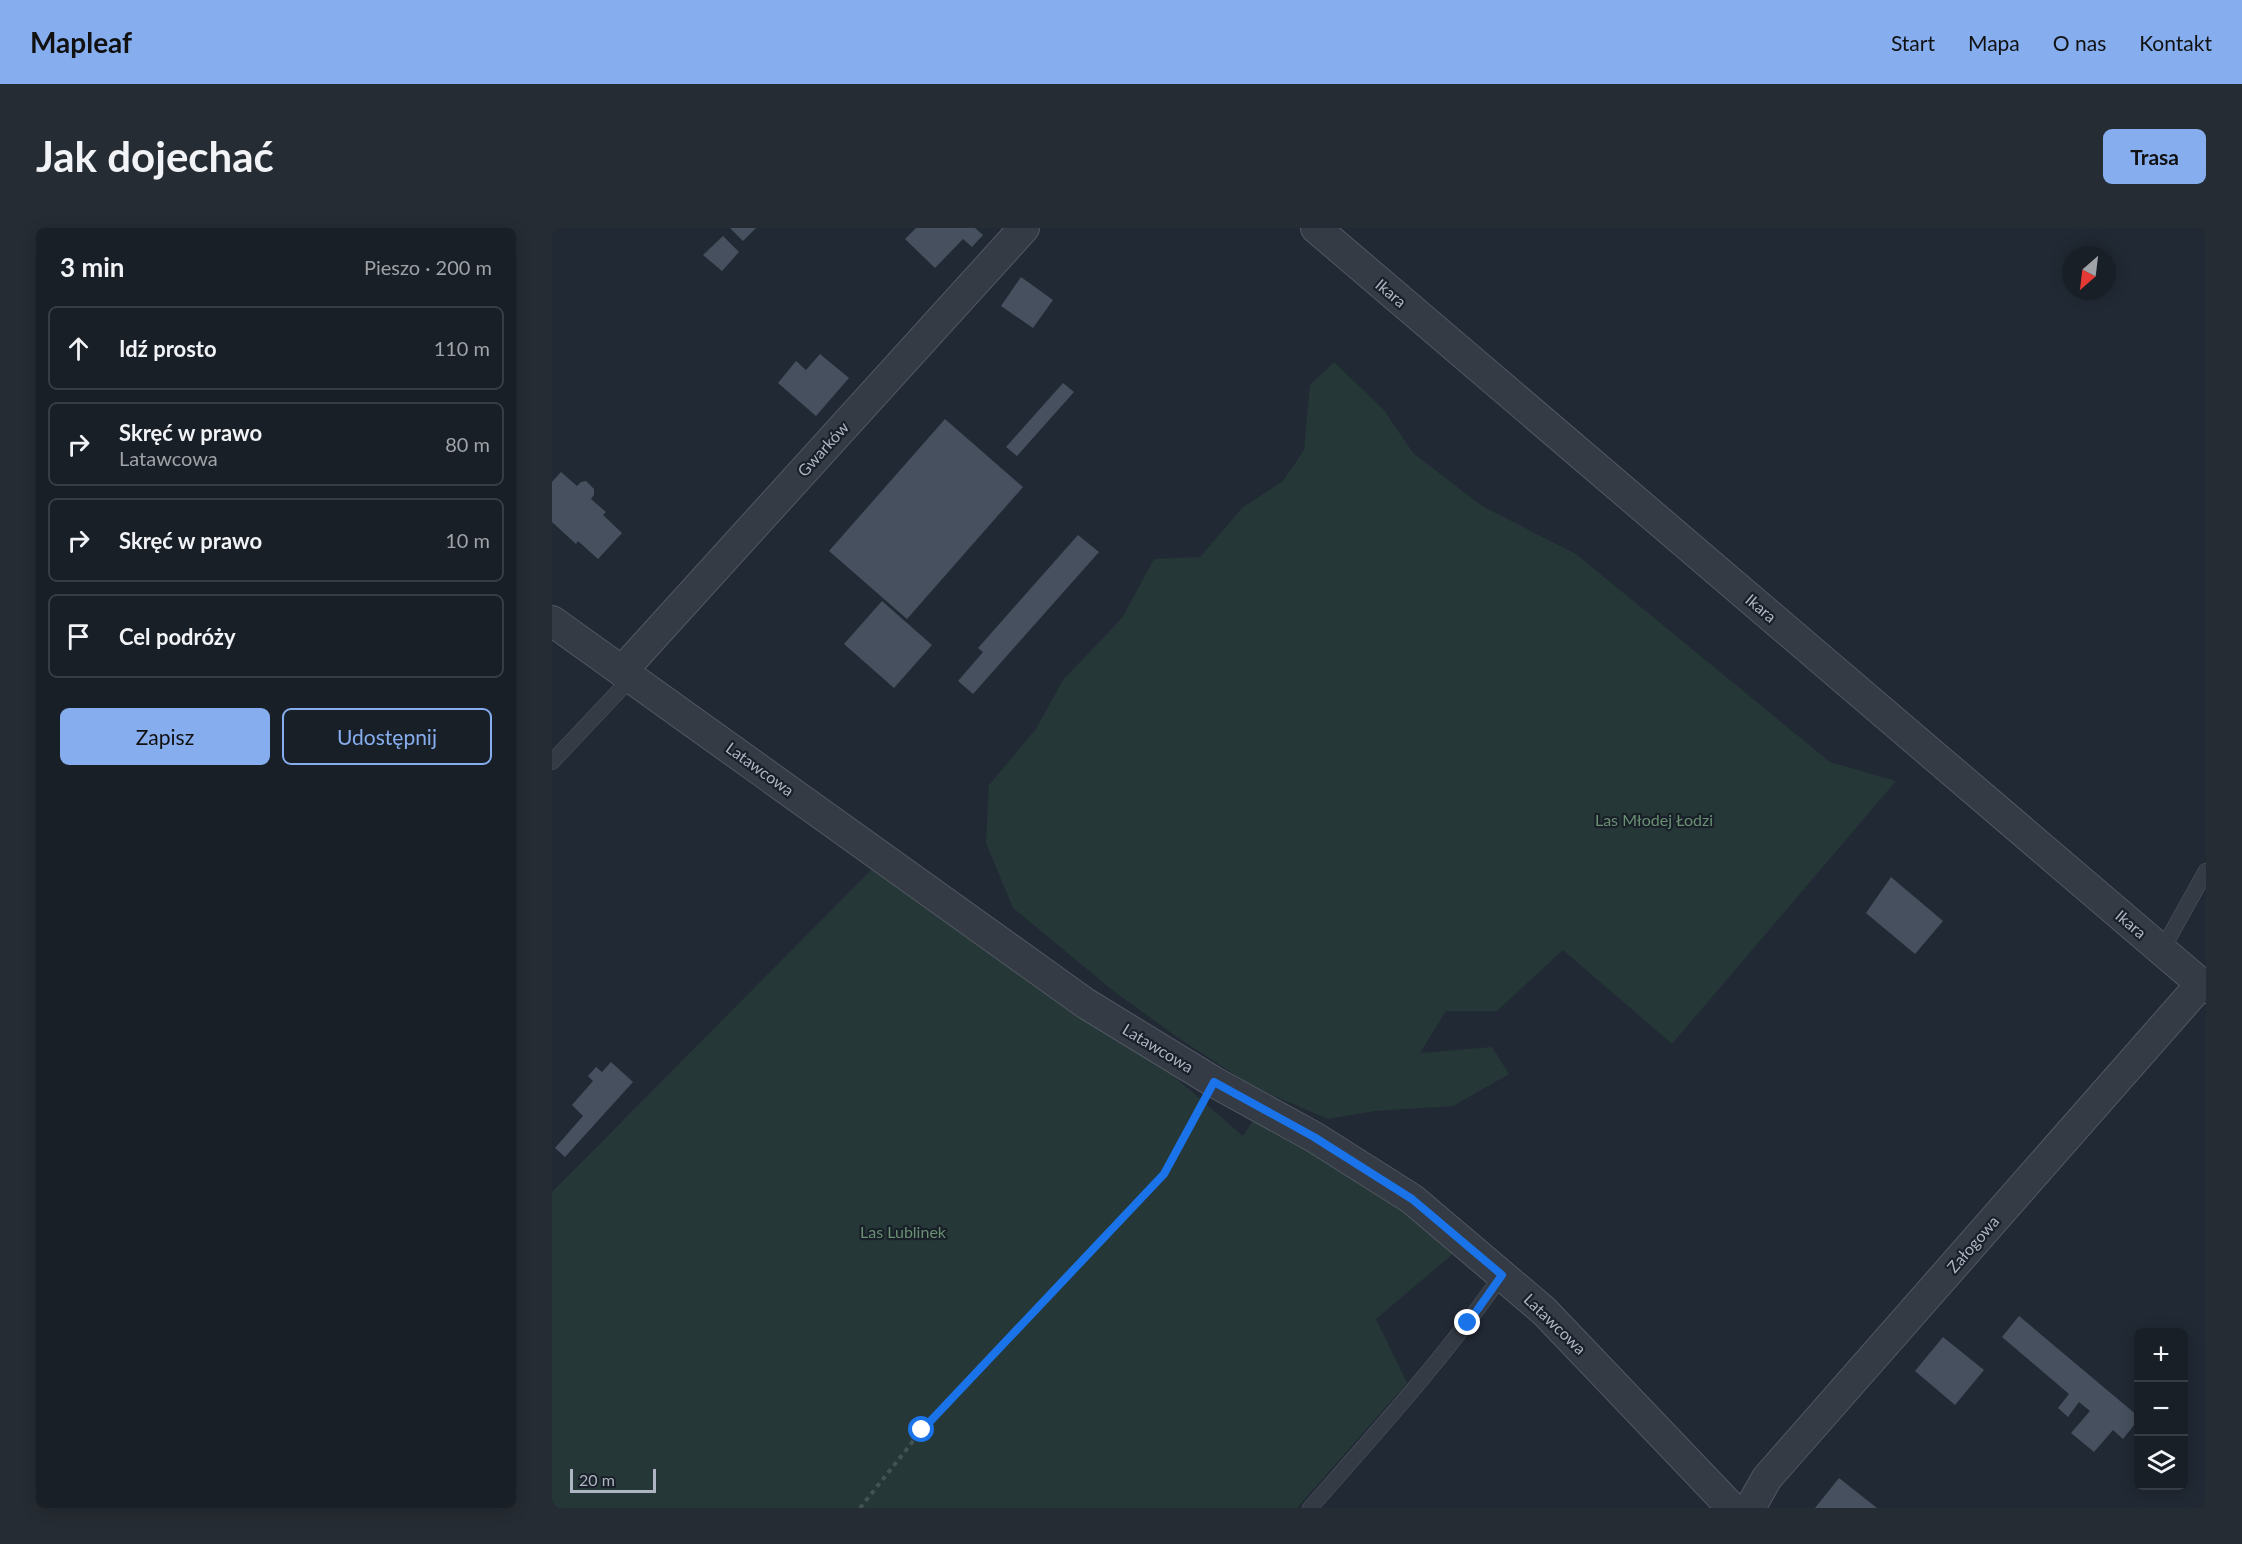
<!DOCTYPE html>
<html lang="pl">
<head>
<meta charset="utf-8">
<style>
	:root { --surface:#191f27; --page:#262c33; --text:#f1f3f6; --muted:#9fa2a7; --line:#373d44; --accent:#86aeef }
	body { margin:0; font-family:Lato,sans-serif; background:var(--page); color:var(--text) }
	.controls { position:absolute; right:18px; bottom:18px; display:grid; overflow:hidden; border-radius:9px; box-shadow:0 3px 15px #0003 }
	.controls button { width:54px; height:54px; display:grid; place-items:center; padding:0; border:0; border-bottom:2px solid var(--line); background:var(--surface); color:var(--text); font:30px sans-serif }
	.compass { position:absolute; left:1510px; top:18px; width:54px; height:54px; border-radius:50%; background:var(--surface); box-shadow:0 3px 15px #0003; rotate:208deg }
	.scale { position:absolute; left:18px; bottom:15px; width:86px; box-sizing:border-box; padding-left:6px; border:3px solid #aeb5c2; border-top:0; font-size:16px; line-height:21px; white-space:nowrap; color:#aeb5c2; -webkit-text-stroke:4px #192029; paint-order:stroke }
	.stop { position:absolute; width:18px; height:18px; margin:-14px; border:4px solid #1a73e8; border-radius:50%; background:#fff }
	.stop.end { background:#1a73e8; border-color:#fff; box-shadow:0 2px 6px #0008 }
	.list { margin:0; padding:0; list-style:none }
	h2 { display:flex; justify-content:space-between; align-items:center; height:78px; margin:0; padding:0 24px; font-size:26px }
	h2 small { font-size:20px; font-weight:400; color:var(--muted) }
	.list li { display:grid; grid-template-columns:39px 1fr auto; gap:18px; align-items:center; box-sizing:border-box; height:84px; margin:0 12px 12px; padding:0 12px; border:2px solid var(--line); border-radius:9px }
	.list b { display:block; font-size:22px; white-space:nowrap }
	.list p { margin:0; font-size:20px; white-space:nowrap; color:var(--muted) }
	.list em { font-size:20px; font-style:normal; color:var(--muted) }
	.actions { display:flex; gap:12px; padding:18px 24px }
	.actions a { flex:1; padding:14px 0; border:2px solid var(--accent); border-radius:9px; text-align:center; font-size:21px; color:var(--accent) }
	.actions .main { background:var(--accent); color:#111 }
	.icon { flex:none; width:33px; height:33px; fill:none; stroke:currentColor; stroke-width:2; stroke-linecap:round; stroke-linejoin:round }
	.map { position:relative; flex:none; width:1654px; height:1280px; overflow:hidden; border-radius:9px }
	header { display:flex; align-items:center; gap:36px; box-sizing:border-box; height:84px; padding:0 30px; background:var(--accent); color:#111 }
	header strong { font-size:28px }
	nav { display:flex; gap:33px; margin-inline-start:auto; font-size:21px }
	.intro { display:flex; align-items:center; justify-content:space-between; box-sizing:border-box; height:144px; padding:0 36px }
	h1 { margin:0; font-size:42px }
	.button { padding:15px 27px; border-radius:9px; background:var(--accent); color:#111; font-size:21px; font-weight:700 }
	main { display:flex; gap:36px; padding:0 36px }
	aside { flex:1; background:var(--surface); border-radius:9px; box-shadow:0 3px 15px #0003 }
	.map>svg:first-child { display:block }
</style>
</head>
<body>
<header>
<strong>Mapleaf</strong>
<nav><a>Start</a><a>Mapa</a><a>O nas</a><a>Kontakt</a></nav>
</header>
<div class="intro"><h1>Jak dojechać</h1><a class="button">Trasa</a></div>
<main>
<aside>
<h2>3 min<small>Pieszo · 200 m</small></h2>
<ul class="list">
<li><svg class="icon" aria-label="ahead" viewBox="0 0 24 24"><path d="M12 20V5M6 11l6-6 6 6"/></svg><div><b>Idź prosto</b></div><em>110 m</em></li>
<li><svg class="icon" aria-label="right" viewBox="0 0 24 24"><path d="M7 20v-9h11M14 6l5 5-5 5"/></svg><div><b>Skręć w prawo</b><p>Latawcowa</p></div><em>80 m</em></li>
<li><svg class="icon" aria-label="right" viewBox="0 0 24 24"><path d="M7 20v-9h11M14 6l5 5-5 5"/></svg><div><b>Skręć w prawo</b></div><em>10 m</em></li>
<li><svg class="icon" aria-label="arrive" viewBox="0 0 24 24"><path d="M6 21V4h12l-3 4 3 4H6"/></svg><div><b>Cel podróży</b></div></li>
</ul>
<div class="actions"><a class="main">Zapisz</a><a>Udostępnij</a></div>
</aside>
<div class="map">
<svg width="1654" height="1280" viewBox="0 0 1654 1280">
	<rect width="100%" height="100%" fill="#212934"/>
	<g fill="#263737">
		<path d="M782,134L832,182L861,225L930,278L1024,326L1278,534L1344,553L1120,816L1011,722L945,783H894L868,825L940,819L957,846L901,878L823,883L776,891L703,860L625,809L564,765L461,680L434,615L437,557L484,501L511,452L570,390L602,331L648,329L691,279L731,253L752,222L758,157Z"/>
		<path d="M323,638L505,774L616,843L691,908L705,887L848,980L901,1026L824,1091L855,1155L745,1280H0V964Z"/>
	</g>
	<g fill="#47505e">
		<path d="M178,0H204L191,13Z"/>
		<path d="M364,0H423L431,7L420,19L411,11L383,40L353,11Z"/>
		<path d="M171,8L187,24L170,43L151,27Z"/>
		<path d="M469,49L501,72L481,100L449,78Z"/>
		<path d="M268,126L297,150L264,188L226,155L244,133L254,142Z"/>
		<path d="M511,155L522,164L465,228L454,219Z"/>
		<path d="M393,191L471,259L355,391L277,323Z"/>
		<path d="M9,244L25,258L29,254L34,253L42,261V267L39,271L54,284L51,287L70,305L46,331L26,313L24,316L0,294V254Z"/>
		<path d="M526,307L547,324L421,466L406,453L431,424L426,420Z"/>
		<path d="M330,373L380,417L342,460L292,416Z"/>
		<path d="M1339,649L1391,693L1363,726L1314,685Z"/>
		<path d="M59,834L81,854L13,929L3,920L31,888L20,877L41,853L36,848L44,839L50,844Z"/>
		<path d="M1467,1088L1586,1188V1192L1571,1211L1561,1202L1542,1224L1519,1205L1538,1183L1527,1174L1516,1189L1506,1180L1517,1166L1450,1109Z"/>
		<path d="M1391,1109L1432,1142L1403,1177L1363,1143Z"/>
		<path d="M1287,1250L1325,1280H1263Z"/>
	</g>
	<g fill="none" stroke-linecap="round" stroke-linejoin="round">
		<g stroke="#515863" stroke-width="16">
			<g id="lane">
				<path d="M0,534L80,449"/>
				<path d="M1610,722L1654,643"/>
				<path d="M758,1280C825,1204 892,1130 950,1047"/>
			</g>
		</g>
		<g stroke="#515863" stroke-width="32">
			<g id="street">
				<path d="M764,0L1654,760"/>
				<path d="M0,393L533,775L662,854L762,909L860,971L992,1083L1180,1280"/>
				<path d="M70,443L472,0"/>
				<path d="M1198,1280L1215,1250L1649,756"/>
			</g>
		</g>
		<path stroke="#425255" stroke-width="4" stroke-dasharray="4.5 4.5" stroke-linecap="butt" d="M308,1280L370,1202L612,946L649,879"/>
		<use href="#lane" stroke="#343b45" stroke-width="15"/>
		<use href="#street" stroke="#343b45" stroke-width="30"/>
	</g>
	<g fill="none" stroke-linecap="round" stroke-linejoin="round">
		<path stroke="#1a73e8" stroke-width="8" d="M370,1202L612,946L662,854L762,909L860,971L950,1047L916,1095"/>
	</g>
	<g text-anchor="middle" stroke-width="4.5" stroke-linejoin="round" paint-order="stroke">
		<g font-size="16" fill="#aeb5c2" stroke="#192029">
			<text transform="translate(839 65) rotate(40)" y="6">Ikara</text>
			<text transform="translate(271 221) rotate(-48)" y="6">Gwarków</text>
			<text transform="translate(1209 380) rotate(40)" y="6">Ikara</text>
			<text transform="translate(208 541) rotate(36)" y="6">Latawcowa</text>
			<text transform="translate(1579 696) rotate(40)" y="6">Ikara</text>
			<text transform="translate(606 820) rotate(31)" y="6">Latawcowa</text>
			<text transform="translate(1421 1016) rotate(-49)" y="6">Załogowa</text>
			<text transform="translate(1003 1096) rotate(44)" y="6">Latawcowa</text>
		</g>
		<g font-size="16" fill="#689071" stroke="#192029">
			<text x="1102" y="598">Las Młodej Łodzi</text>
			<text x="351" y="1010">Las Lublinek</text>
		</g>
	</g>
</svg>
<div class="controls">
<button>+</button>
<button>−</button>
<button><svg class="icon" aria-label="layers" viewBox="0 0 24 24"><path d="M12 4l9 5-9 5-9-5zM3 14l9 5 9-5"/></svg></button>
</div>
<svg class="compass" viewBox="-18 -18 36 36"><path d="M0-13l5 13h-10z" fill="#e53935"/><path d="M0 13l5-13h-10z" fill="#9fa2a7"/></svg>
<div class="scale">20 m</div>
<div class="stop" style="left:370px;top:1202px"></div>
<div class="stop end" style="left:916px;top:1095px"></div>
</div>
</main>
</body>
</html>
